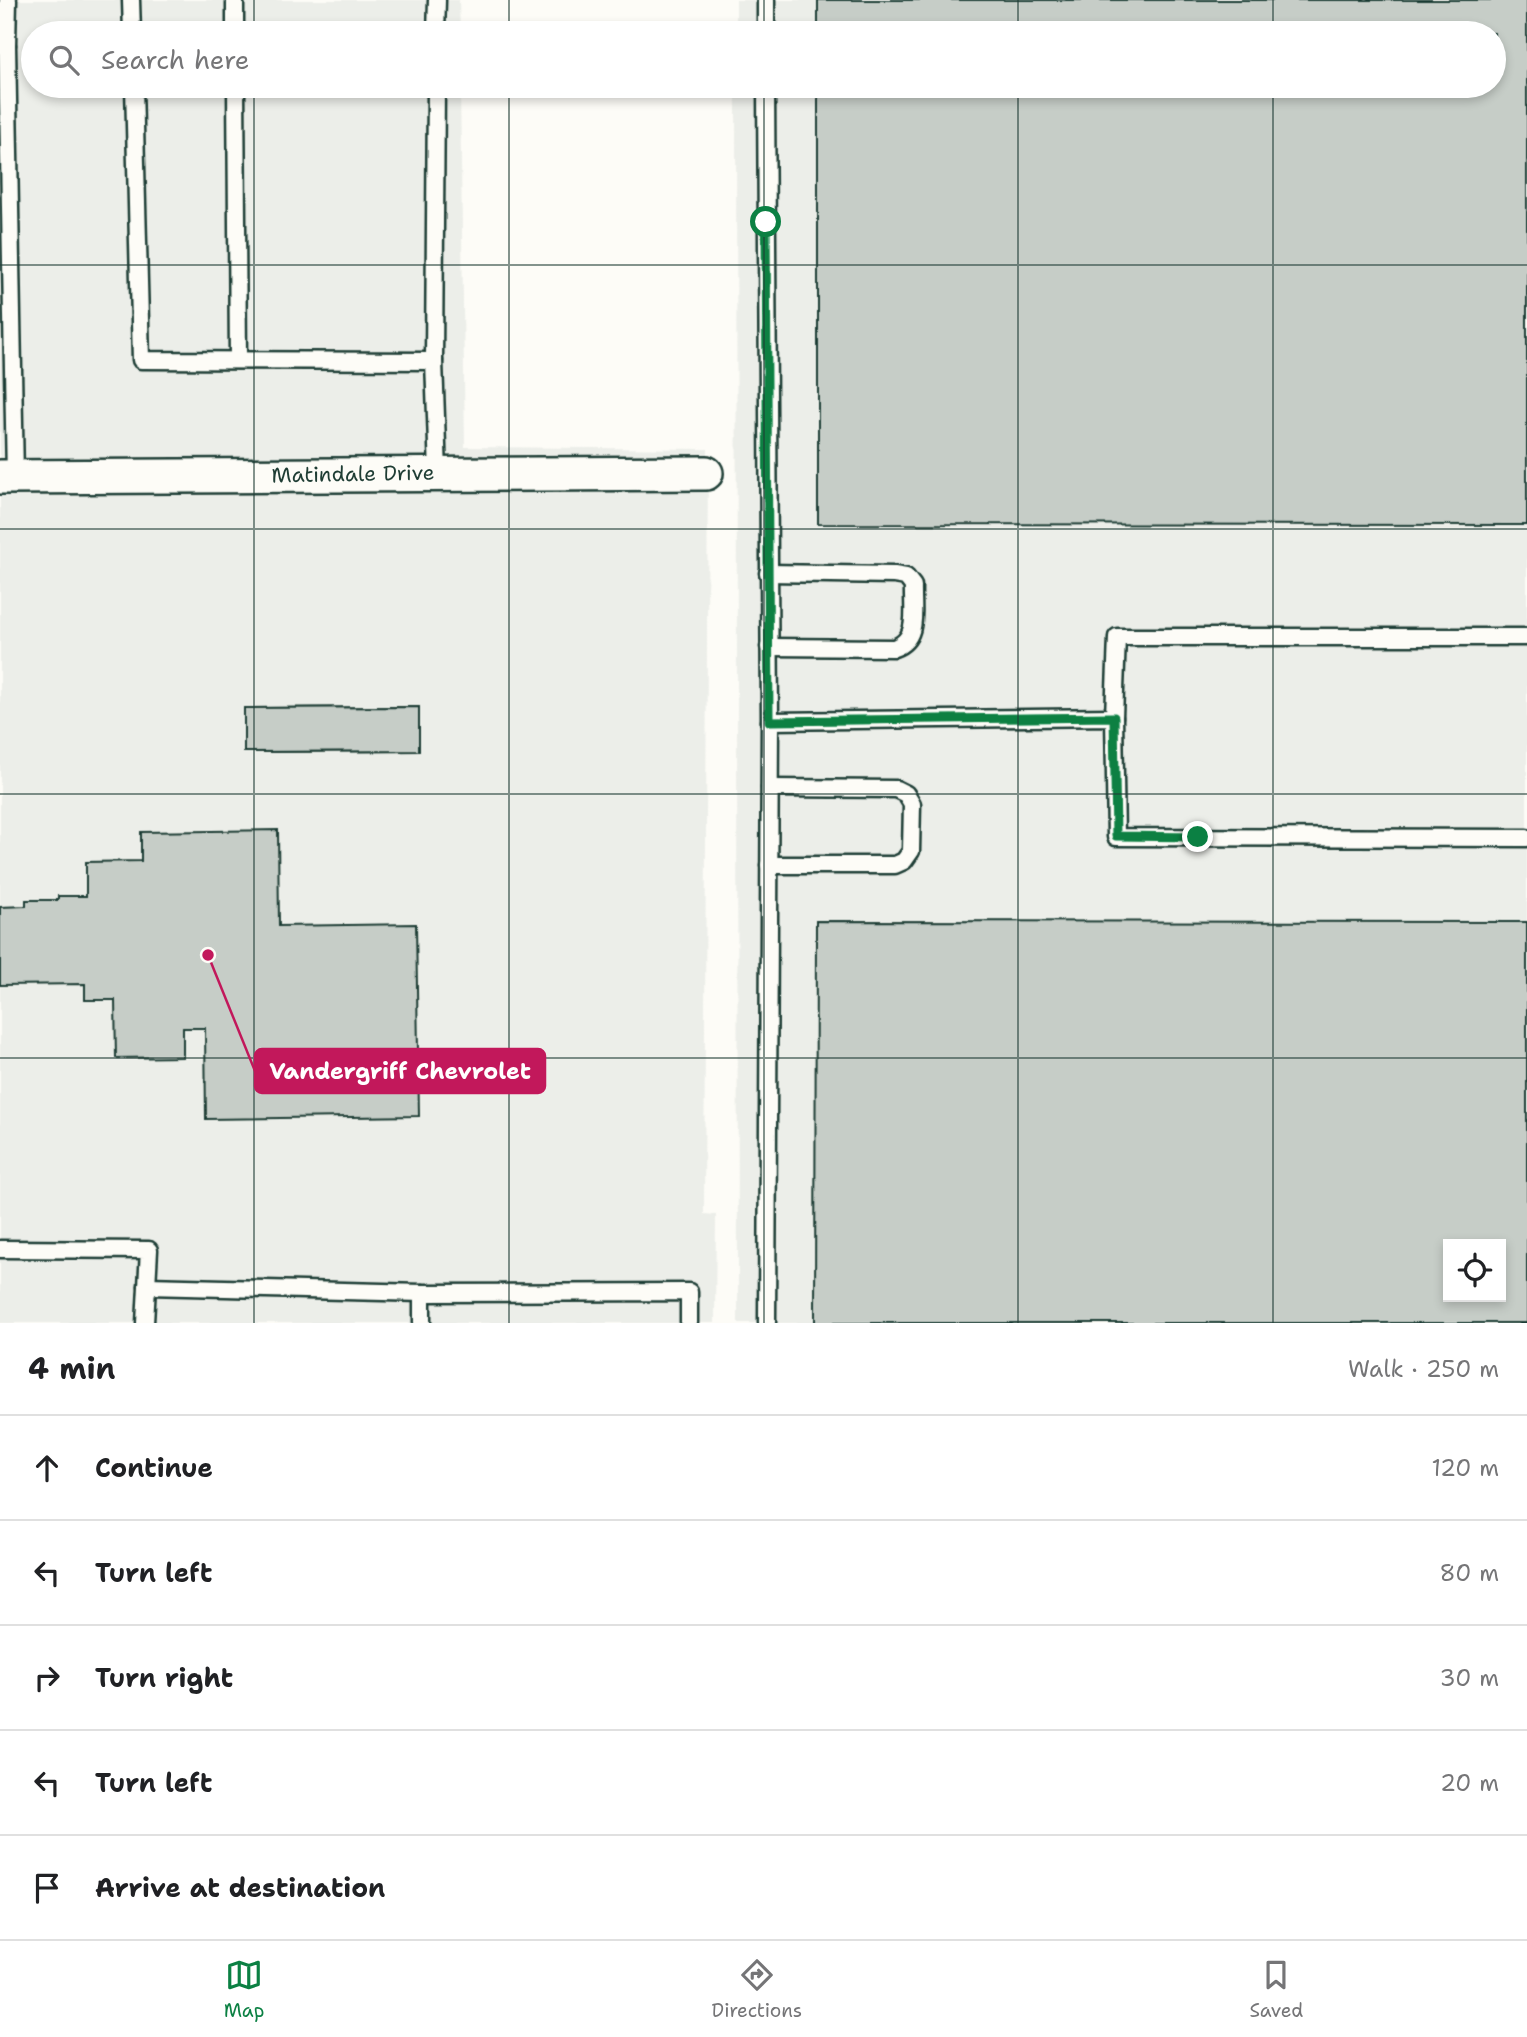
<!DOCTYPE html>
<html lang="en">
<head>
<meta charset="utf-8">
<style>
	:root { --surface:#fff; --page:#f6f6f6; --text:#202124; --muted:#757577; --line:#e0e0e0; --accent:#0b8043 }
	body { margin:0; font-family:"Shantell Sans",sans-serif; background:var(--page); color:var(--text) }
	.controls { position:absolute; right:21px; bottom:21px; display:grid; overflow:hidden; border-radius:0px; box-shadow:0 4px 10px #0003 }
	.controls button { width:63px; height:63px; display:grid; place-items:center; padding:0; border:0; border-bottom:2px solid var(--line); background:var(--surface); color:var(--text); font:35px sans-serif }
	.stop { position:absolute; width:21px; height:21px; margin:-16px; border:5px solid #0b8043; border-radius:50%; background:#fff }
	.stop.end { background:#0b8043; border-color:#fff; box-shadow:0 2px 7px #0008 }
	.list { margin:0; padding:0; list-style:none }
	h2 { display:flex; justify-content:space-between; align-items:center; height:91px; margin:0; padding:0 28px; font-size:30px }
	h2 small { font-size:23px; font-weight:400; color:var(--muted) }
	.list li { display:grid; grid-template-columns:46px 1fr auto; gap:21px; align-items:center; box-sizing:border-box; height:105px; padding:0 28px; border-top:2px solid var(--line) }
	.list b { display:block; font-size:26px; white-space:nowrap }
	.list em { font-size:23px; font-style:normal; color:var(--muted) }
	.icon { flex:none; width:38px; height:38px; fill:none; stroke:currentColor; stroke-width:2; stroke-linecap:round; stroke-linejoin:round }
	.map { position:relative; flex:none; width:1527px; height:1323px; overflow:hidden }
	.search { position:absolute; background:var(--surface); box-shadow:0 4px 10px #0003; left:21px; right:21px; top:21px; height:77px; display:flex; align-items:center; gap:18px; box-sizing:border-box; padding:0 24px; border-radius:38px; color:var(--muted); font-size:26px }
	.sheet { height:616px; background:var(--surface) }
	nav { display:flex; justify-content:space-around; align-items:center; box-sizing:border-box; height:98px; border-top:2px solid var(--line); background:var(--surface); font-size:19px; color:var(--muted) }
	nav a { display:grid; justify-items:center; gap:4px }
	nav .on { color:var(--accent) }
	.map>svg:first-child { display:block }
</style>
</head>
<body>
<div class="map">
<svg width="1527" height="1323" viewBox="0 0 1527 1323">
	<rect width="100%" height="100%" fill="#fdfcf7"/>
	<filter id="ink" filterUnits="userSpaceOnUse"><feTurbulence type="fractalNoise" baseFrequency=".0143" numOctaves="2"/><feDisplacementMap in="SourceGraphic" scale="14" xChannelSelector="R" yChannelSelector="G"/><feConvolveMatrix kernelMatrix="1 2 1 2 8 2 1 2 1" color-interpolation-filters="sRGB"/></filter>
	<g filter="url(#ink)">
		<g fill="#eceee9" fill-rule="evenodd">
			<path d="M0,0H459L460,33H33V86H460L465,447L708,449L704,1214L716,1215L715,1323H0Z"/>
			<path d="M736,0H1527V1323H738L736,86H1494V33H736ZM1448,1244H1501V1297H1448Z"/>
		</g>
		<g fill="#c6cdc7" stroke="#1f3d34" stroke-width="2" fill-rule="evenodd">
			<path d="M818,0H1527V525L818,524V86H1494V33H818Z"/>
			<path d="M419,707V751L244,752V708Z"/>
			<path d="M419,707V751L244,752V708Z"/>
			<path d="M278,830L279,926L416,924L419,1116L206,1119L205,1028H183V1057L116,1058L115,1000H85V984L0,985V907L26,906V900H58V896H86V862L141,861V832Z"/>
			<path d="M816,921L1527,922V1323H815ZM1448,1244H1501V1297H1448Z"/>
		</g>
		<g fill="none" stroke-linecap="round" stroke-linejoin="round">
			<g stroke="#1f3d34" stroke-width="21">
				<g id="service">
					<path d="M131,0L132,33"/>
					<path d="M235,0V33"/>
					<path d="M766,0V33"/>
					<path d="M436,33L437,0"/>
					<path d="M0,45H7L8,0"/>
					<path d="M7,45L15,477"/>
					<path d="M134,86L141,360L434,361"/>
					<path d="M236,86L238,360"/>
					<path d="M436,86L434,361L438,473"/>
					<path d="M766,86L770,721L767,1323"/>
					<path d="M768,573L894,575L906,577L913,586C912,609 920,639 894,648L769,647"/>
					<path d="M1114,717L1117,637H1527"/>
					<path d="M770,721L1114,717L1116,837L1527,838"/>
					<path d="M769,865H895L904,861L911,851L912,804L906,794L896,789L770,788"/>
					<path d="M0,1249L149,1250L145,1323"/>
					<path d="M147,1286L422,1293L689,1292V1323"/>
					<path d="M422,1323V1293"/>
				</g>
			</g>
			<g stroke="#1f3d34" stroke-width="38">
				<path id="minor" d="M0,477L706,473"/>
			</g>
			<use href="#service" stroke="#fdfcf7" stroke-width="16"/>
			<use href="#minor" stroke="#fdfcf7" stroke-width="33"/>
		</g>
	</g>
	<g fill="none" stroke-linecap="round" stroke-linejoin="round" filter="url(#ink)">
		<path stroke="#0b8043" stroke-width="9" d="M766,222L769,721L1114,717L1116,836L1198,837"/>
	</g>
	<path fill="none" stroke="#1f3d34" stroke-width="2" stroke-opacity="0.55" d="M254,0V33M509,0V33M764,0V33M1018,0V33M1273,0V33M254,86V1323M509,86V1323M764,86V1323M1018,86V1323M1273,86V1323M0,265H1527M0,529H1527M0,794H1527M0,1058H1527"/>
	<g text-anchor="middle" stroke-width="5" stroke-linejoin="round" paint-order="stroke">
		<g font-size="21" fill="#1f3d34" stroke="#fdfcf7">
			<text transform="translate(353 474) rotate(-1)" y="7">Matindale Drive</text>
		</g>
	</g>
	<path fill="none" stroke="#c2185b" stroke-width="2.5" d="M208 955L255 1071"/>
	<circle fill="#c2185b" stroke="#fdfcf7" stroke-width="2.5" cx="208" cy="955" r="7"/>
	<rect fill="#c2185b" stroke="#c2185b" stroke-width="2.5" x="255" y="1049" width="290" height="44" rx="7"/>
	<g font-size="23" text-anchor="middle" font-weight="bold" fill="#fff">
		<text x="400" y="1079">Vandergriff Chevrolet</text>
	</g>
</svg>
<div class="controls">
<button><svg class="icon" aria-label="locate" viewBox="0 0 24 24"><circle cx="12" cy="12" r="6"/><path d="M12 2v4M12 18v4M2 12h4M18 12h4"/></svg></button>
</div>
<div class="stop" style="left:766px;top:222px"></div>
<div class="stop end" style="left:1198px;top:837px"></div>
<div class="search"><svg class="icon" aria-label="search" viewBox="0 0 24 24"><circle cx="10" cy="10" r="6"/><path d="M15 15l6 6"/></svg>Search here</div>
</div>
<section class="sheet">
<h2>4 min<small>Walk · 250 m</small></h2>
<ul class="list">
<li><svg class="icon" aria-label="ahead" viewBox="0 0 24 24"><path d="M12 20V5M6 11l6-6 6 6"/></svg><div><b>Continue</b></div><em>120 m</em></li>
<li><svg class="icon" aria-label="left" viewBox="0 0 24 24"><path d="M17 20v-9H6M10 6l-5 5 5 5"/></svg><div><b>Turn left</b></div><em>80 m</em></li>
<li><svg class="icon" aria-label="right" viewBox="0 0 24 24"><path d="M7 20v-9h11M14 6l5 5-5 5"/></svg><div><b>Turn right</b></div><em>30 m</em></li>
<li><svg class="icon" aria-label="left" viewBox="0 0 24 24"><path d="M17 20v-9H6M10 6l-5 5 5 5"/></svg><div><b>Turn left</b></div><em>20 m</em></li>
<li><svg class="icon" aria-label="arrive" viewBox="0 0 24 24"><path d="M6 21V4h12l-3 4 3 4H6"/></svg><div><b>Arrive at destination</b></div></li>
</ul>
</section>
<nav>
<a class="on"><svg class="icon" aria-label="map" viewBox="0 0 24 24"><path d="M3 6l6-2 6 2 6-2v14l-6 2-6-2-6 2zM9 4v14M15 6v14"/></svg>Map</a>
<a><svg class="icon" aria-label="directions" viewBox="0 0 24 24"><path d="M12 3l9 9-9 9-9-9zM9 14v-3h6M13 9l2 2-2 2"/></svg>Directions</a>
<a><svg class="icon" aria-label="saved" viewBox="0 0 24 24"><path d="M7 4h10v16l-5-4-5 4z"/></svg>Saved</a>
</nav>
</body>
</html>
